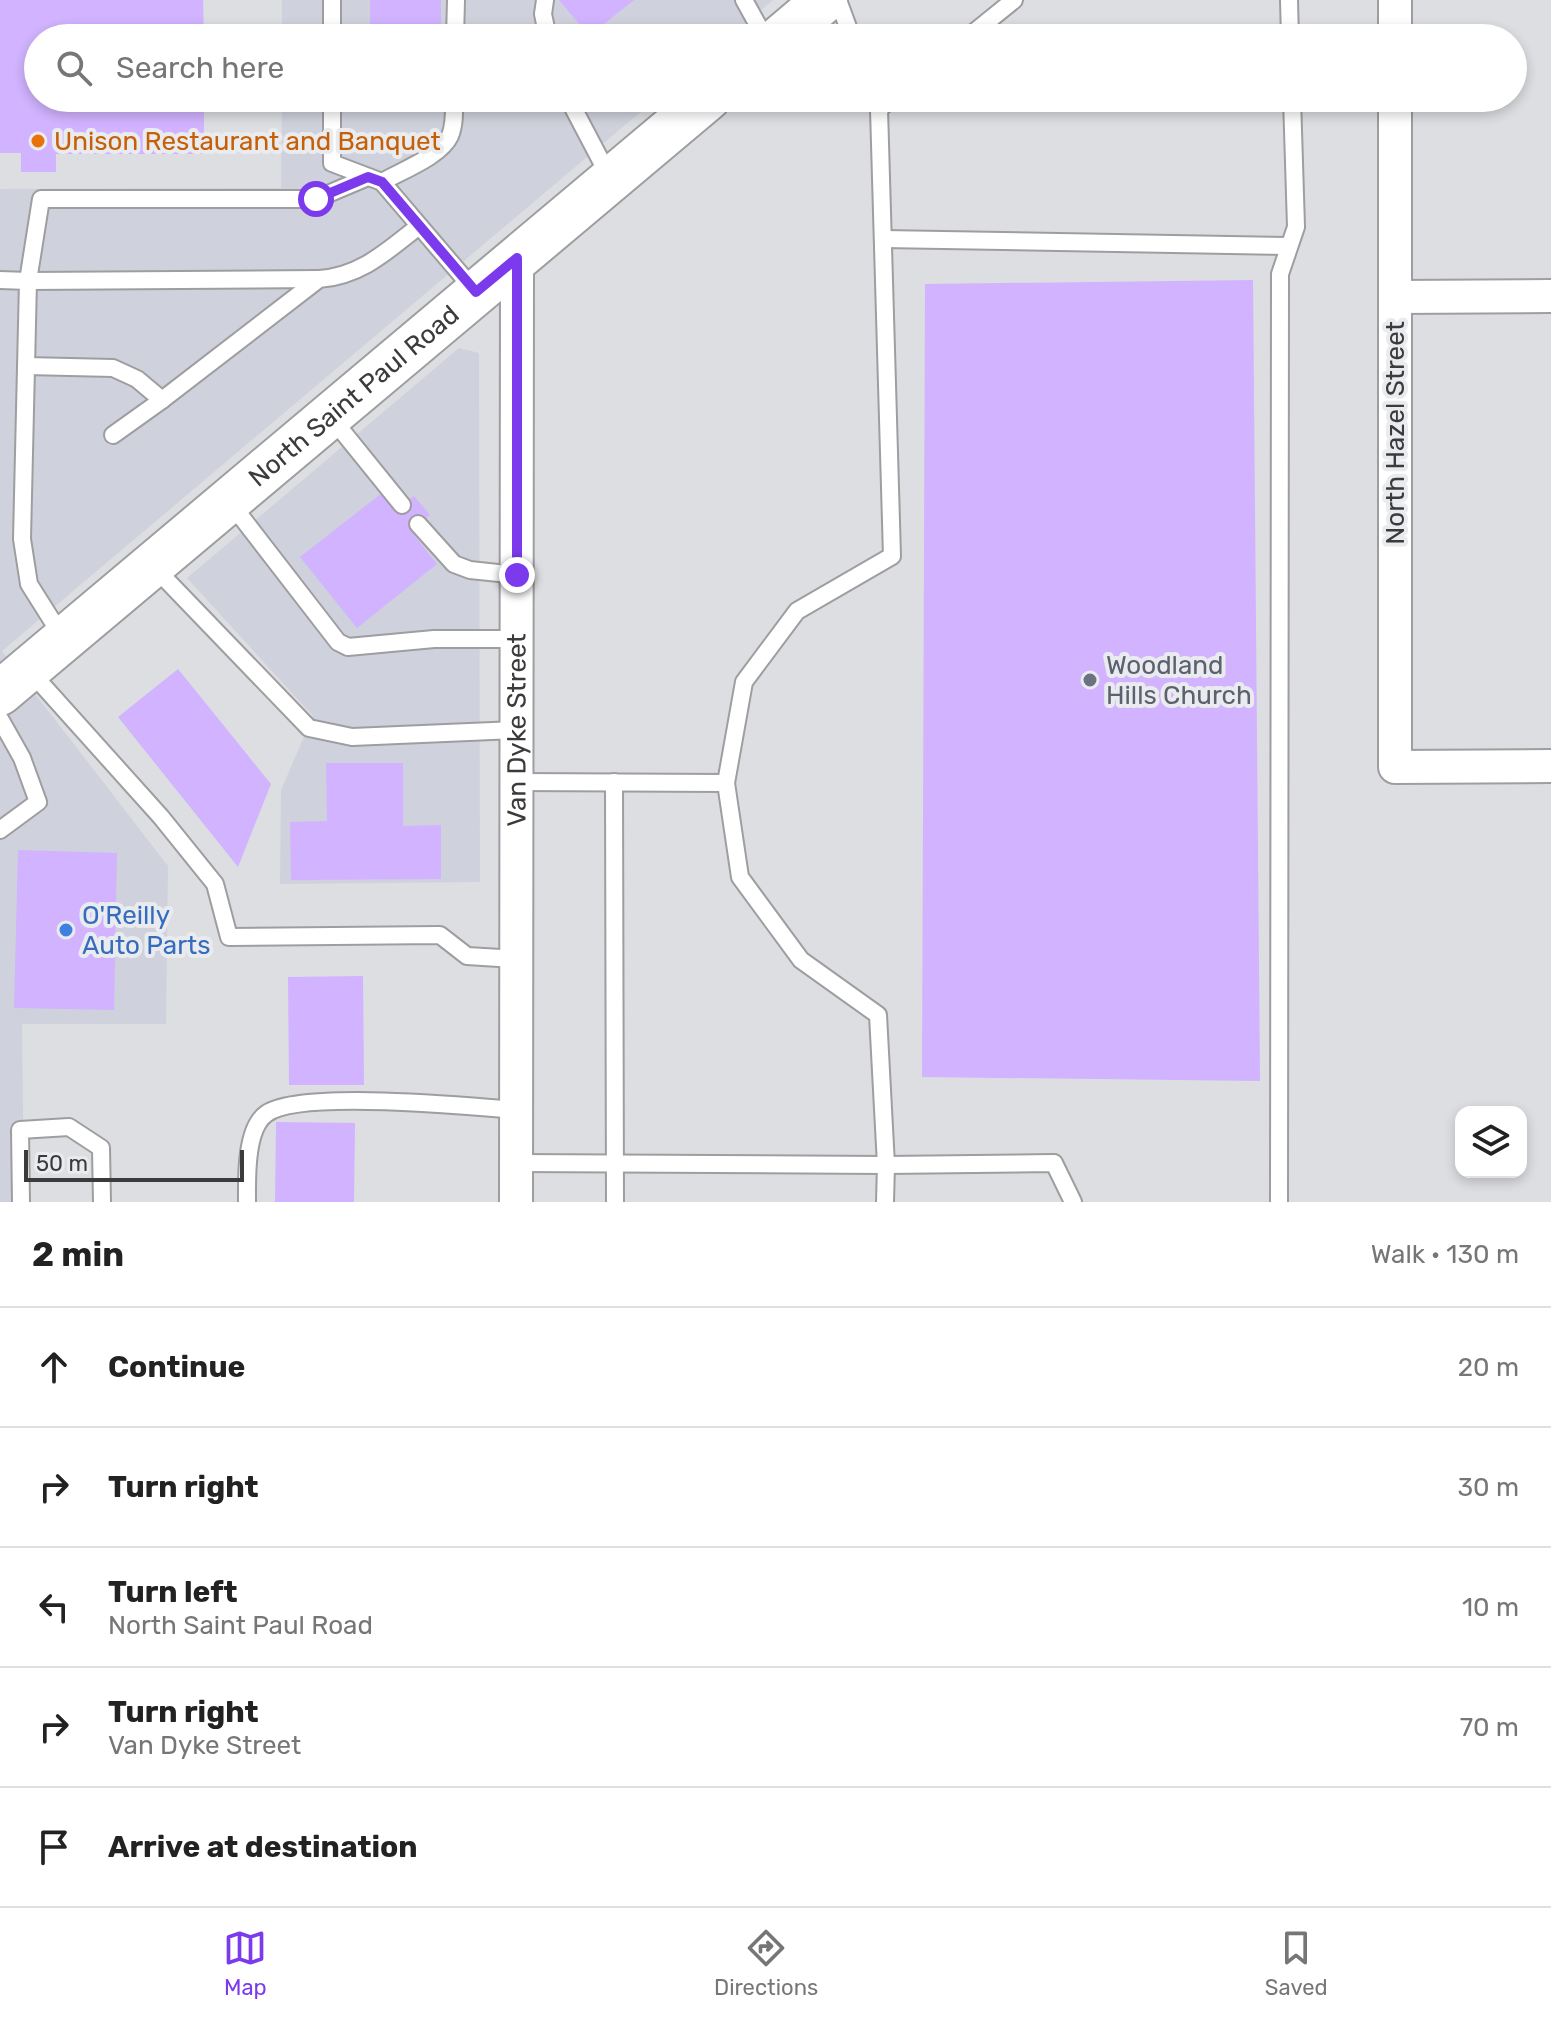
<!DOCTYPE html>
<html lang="en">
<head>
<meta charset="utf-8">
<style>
	:root { --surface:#fff; --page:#f2f2f2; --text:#222; --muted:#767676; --line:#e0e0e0; --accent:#7c3aed }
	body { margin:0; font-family:Rubik,sans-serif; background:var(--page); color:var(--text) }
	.controls { position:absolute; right:24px; bottom:24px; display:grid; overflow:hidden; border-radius:16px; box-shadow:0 4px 12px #0003 }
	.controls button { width:72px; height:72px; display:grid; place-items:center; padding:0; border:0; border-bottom:2px solid var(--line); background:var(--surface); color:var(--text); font:40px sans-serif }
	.scale { position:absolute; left:24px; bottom:20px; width:220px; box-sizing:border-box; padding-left:8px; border:4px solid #3b3b3c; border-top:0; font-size:22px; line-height:28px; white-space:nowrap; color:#3b3b3c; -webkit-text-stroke:6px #eaebee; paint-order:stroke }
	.stop { position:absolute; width:24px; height:24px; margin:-18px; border:6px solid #7c3aed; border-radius:50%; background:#fff }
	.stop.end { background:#7c3aed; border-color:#fff; box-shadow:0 2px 8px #0008 }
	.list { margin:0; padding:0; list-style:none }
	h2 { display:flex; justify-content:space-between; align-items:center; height:104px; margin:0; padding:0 32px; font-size:34px }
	h2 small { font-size:26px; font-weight:400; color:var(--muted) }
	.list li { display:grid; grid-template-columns:52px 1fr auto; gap:24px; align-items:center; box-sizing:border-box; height:120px; padding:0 32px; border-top:2px solid var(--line) }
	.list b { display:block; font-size:30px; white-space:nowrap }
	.list p { margin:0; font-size:26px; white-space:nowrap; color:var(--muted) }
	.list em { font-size:26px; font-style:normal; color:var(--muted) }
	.icon { flex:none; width:44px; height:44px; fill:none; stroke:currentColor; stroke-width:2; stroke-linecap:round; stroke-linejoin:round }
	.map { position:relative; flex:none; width:1551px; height:1202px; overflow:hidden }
	.search { position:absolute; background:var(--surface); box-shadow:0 4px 12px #0003; left:24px; right:24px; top:24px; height:88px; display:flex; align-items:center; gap:20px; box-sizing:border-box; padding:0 28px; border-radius:44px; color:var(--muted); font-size:30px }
	.sheet { height:704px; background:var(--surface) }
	nav { display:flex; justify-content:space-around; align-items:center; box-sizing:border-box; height:112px; border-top:2px solid var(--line); background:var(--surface); font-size:22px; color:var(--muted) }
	nav a { display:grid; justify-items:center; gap:4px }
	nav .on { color:var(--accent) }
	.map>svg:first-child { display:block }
</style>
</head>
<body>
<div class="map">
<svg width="1551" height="1202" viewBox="0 0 1551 1202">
	<rect width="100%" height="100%" fill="#dddee1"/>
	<g fill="#cfd2dc">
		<path d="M282,0H773L728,38H282Z"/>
		<path d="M282,98H657L2,651L168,866L166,1024H22L24,1202H0V189L281,188Z"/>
		<path d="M459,348L479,353L480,882L280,884L281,790L313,716L187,578Z"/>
	</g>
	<g fill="#d1b3ff">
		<path d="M0,0H203L204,38H38V98H204V154H56V172H21V153H0Z"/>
		<path d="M370,0H441V38H358V28H370Z"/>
		<path d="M559,0H634L589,36Z"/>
		<path d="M1253,280L1260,1081L922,1077L925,284Z"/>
		<path d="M382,493L395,510L414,496L430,515L410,530L437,564L357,628L300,557Z"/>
		<path d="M178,669L271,784L238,867L118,717Z"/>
		<path d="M326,763H403V826L441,825V879L291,880L290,822L327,821Z"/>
		<path d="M18,850L117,853L114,1010L14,1008Z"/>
		<path d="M363,976L364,1085H289L288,977Z"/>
		<path d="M276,1122L355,1123L354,1202H275Z"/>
	</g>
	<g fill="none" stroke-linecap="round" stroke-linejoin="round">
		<g stroke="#9e9ea1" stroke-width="20">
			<g id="lane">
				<path d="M545,0L543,14L548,38"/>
				<path d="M744,0L765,38"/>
				<path d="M838,0L852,38"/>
				<path d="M1289,0L1290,38"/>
				<path d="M332,38V0"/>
				<path d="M455,38L456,0"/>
				<path d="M967,38L1014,0"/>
				<path d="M332,98V163L382,182L475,291"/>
				<path d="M568,98L610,178"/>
				<path d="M879,109L893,98"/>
				<path d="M382,182C401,171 441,156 450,136C455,124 454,110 454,98"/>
				<path d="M883,239L1289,246"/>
				<path d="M319,279L28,281L41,199H316L368,177"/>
				<path d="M0,280L28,281L22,539L29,584L63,638"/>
				<path d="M26,366L113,368L137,379L162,400L113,435"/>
				<path d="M162,400L319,279C361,276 387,251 419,226"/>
				<path d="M330,416L402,505"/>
				<path d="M229,501L338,642L348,647L434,639H517"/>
				<path d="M418,524L454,564L470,570L517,575"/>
				<path d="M153,566L309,728L352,737L517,730"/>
				<path d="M29,670L161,817L215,884L229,937L440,935L467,956L516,959"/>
				<path d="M0,719L22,758L38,802L0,830"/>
				<path d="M516,782L726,783L740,877L801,960L878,1015L886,1165L1054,1163L1073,1202"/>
				<path d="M614,782L615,1202"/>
				<path d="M726,783L744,682L797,611L892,556L879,109L875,98"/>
				<path d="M516,1163L886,1165L885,1202"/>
				<path d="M21,1202L20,1130L69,1127L101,1148L102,1202"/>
				<path d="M247,1202C247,1180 245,1129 266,1114C297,1090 471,1106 516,1110"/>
				<path d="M1279,1202L1280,274L1296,227L1292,98"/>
			</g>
		</g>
		<g stroke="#9e9ea1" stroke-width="36">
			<g id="street">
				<path d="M1395,0V38"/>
				<path d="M1395,98V767L1551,766"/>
				<path d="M1395,297L1551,296"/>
				<path id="s1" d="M516,1202L517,258"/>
			</g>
		</g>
		<g stroke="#9e9ea1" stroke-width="48">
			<g id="secondary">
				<path d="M780,38L825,0"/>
				<path id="s2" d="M0,693L708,98"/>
			</g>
		</g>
		<use href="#lane" stroke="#fff" stroke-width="16"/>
		<use href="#street" stroke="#fff" stroke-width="32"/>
		<use href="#secondary" stroke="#fff" stroke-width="44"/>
	</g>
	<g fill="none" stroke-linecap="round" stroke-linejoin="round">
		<path stroke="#7c3aed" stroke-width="10" d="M316,199L368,177L382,182L476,292L517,258V575"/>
	</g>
	<circle fill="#e8710a" stroke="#eaebee" stroke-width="3" cx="38" cy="141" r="8"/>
	<circle fill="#6b7280" stroke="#eaebee" stroke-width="3" cx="1090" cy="680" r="8"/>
	<circle fill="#3f7fe0" stroke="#eaebee" stroke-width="3" cx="66" cy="930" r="8"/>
	<g text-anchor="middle" stroke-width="8" stroke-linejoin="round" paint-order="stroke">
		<g font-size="26" fill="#c56008" stroke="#eaebee" text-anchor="start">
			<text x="54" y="150">Unison Restaurant and Banquet</text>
		</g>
		<g font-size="26" fill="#3b3b3c" stroke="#eaebee">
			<text dy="9" stroke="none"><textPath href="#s2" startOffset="462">North Saint Paul Road</textPath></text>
			<text transform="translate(1395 433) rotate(-90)" y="9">North Hazel Street</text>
			<text dy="9" stroke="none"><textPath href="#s1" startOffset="472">Van Dyke Street</textPath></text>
		</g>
		<g font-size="26" fill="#5b616d" stroke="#eaebee" text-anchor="start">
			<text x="1106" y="674">Woodland<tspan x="1106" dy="30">Hills Church</tspan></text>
		</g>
		<g font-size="26" fill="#366cbe" stroke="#eaebee" text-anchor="start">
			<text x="82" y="924">O'Reilly<tspan x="82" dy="30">Auto Parts</tspan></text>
		</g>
	</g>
</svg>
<div class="controls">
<button><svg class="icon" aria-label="layers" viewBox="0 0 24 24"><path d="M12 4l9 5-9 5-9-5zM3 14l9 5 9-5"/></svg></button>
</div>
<div class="scale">50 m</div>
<div class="stop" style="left:316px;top:199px"></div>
<div class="stop end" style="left:517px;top:575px"></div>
<div class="search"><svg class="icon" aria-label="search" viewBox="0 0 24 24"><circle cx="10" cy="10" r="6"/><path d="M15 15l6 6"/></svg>Search here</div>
</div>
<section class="sheet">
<h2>2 min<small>Walk · 130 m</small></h2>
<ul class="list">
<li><svg class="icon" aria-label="ahead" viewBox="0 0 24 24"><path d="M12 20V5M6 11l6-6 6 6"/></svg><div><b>Continue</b></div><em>20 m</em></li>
<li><svg class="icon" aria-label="right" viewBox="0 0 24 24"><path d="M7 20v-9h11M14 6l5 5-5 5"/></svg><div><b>Turn right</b></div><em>30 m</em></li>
<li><svg class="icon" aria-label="left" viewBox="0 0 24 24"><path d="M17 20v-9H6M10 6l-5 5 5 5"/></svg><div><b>Turn left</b><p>North Saint Paul Road</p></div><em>10 m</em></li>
<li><svg class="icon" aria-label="right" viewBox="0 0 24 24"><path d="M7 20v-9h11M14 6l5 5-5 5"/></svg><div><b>Turn right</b><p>Van Dyke Street</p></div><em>70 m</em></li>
<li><svg class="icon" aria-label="arrive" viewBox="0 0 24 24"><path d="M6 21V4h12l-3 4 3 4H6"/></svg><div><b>Arrive at destination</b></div></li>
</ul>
</section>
<nav>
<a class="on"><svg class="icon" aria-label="map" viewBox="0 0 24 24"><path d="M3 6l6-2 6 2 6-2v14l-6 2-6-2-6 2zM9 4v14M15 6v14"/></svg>Map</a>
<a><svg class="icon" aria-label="directions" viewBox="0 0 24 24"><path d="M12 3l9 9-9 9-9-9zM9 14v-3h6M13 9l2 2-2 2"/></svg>Directions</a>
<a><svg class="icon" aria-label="saved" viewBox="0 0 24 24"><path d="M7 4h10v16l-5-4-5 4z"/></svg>Saved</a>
</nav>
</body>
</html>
